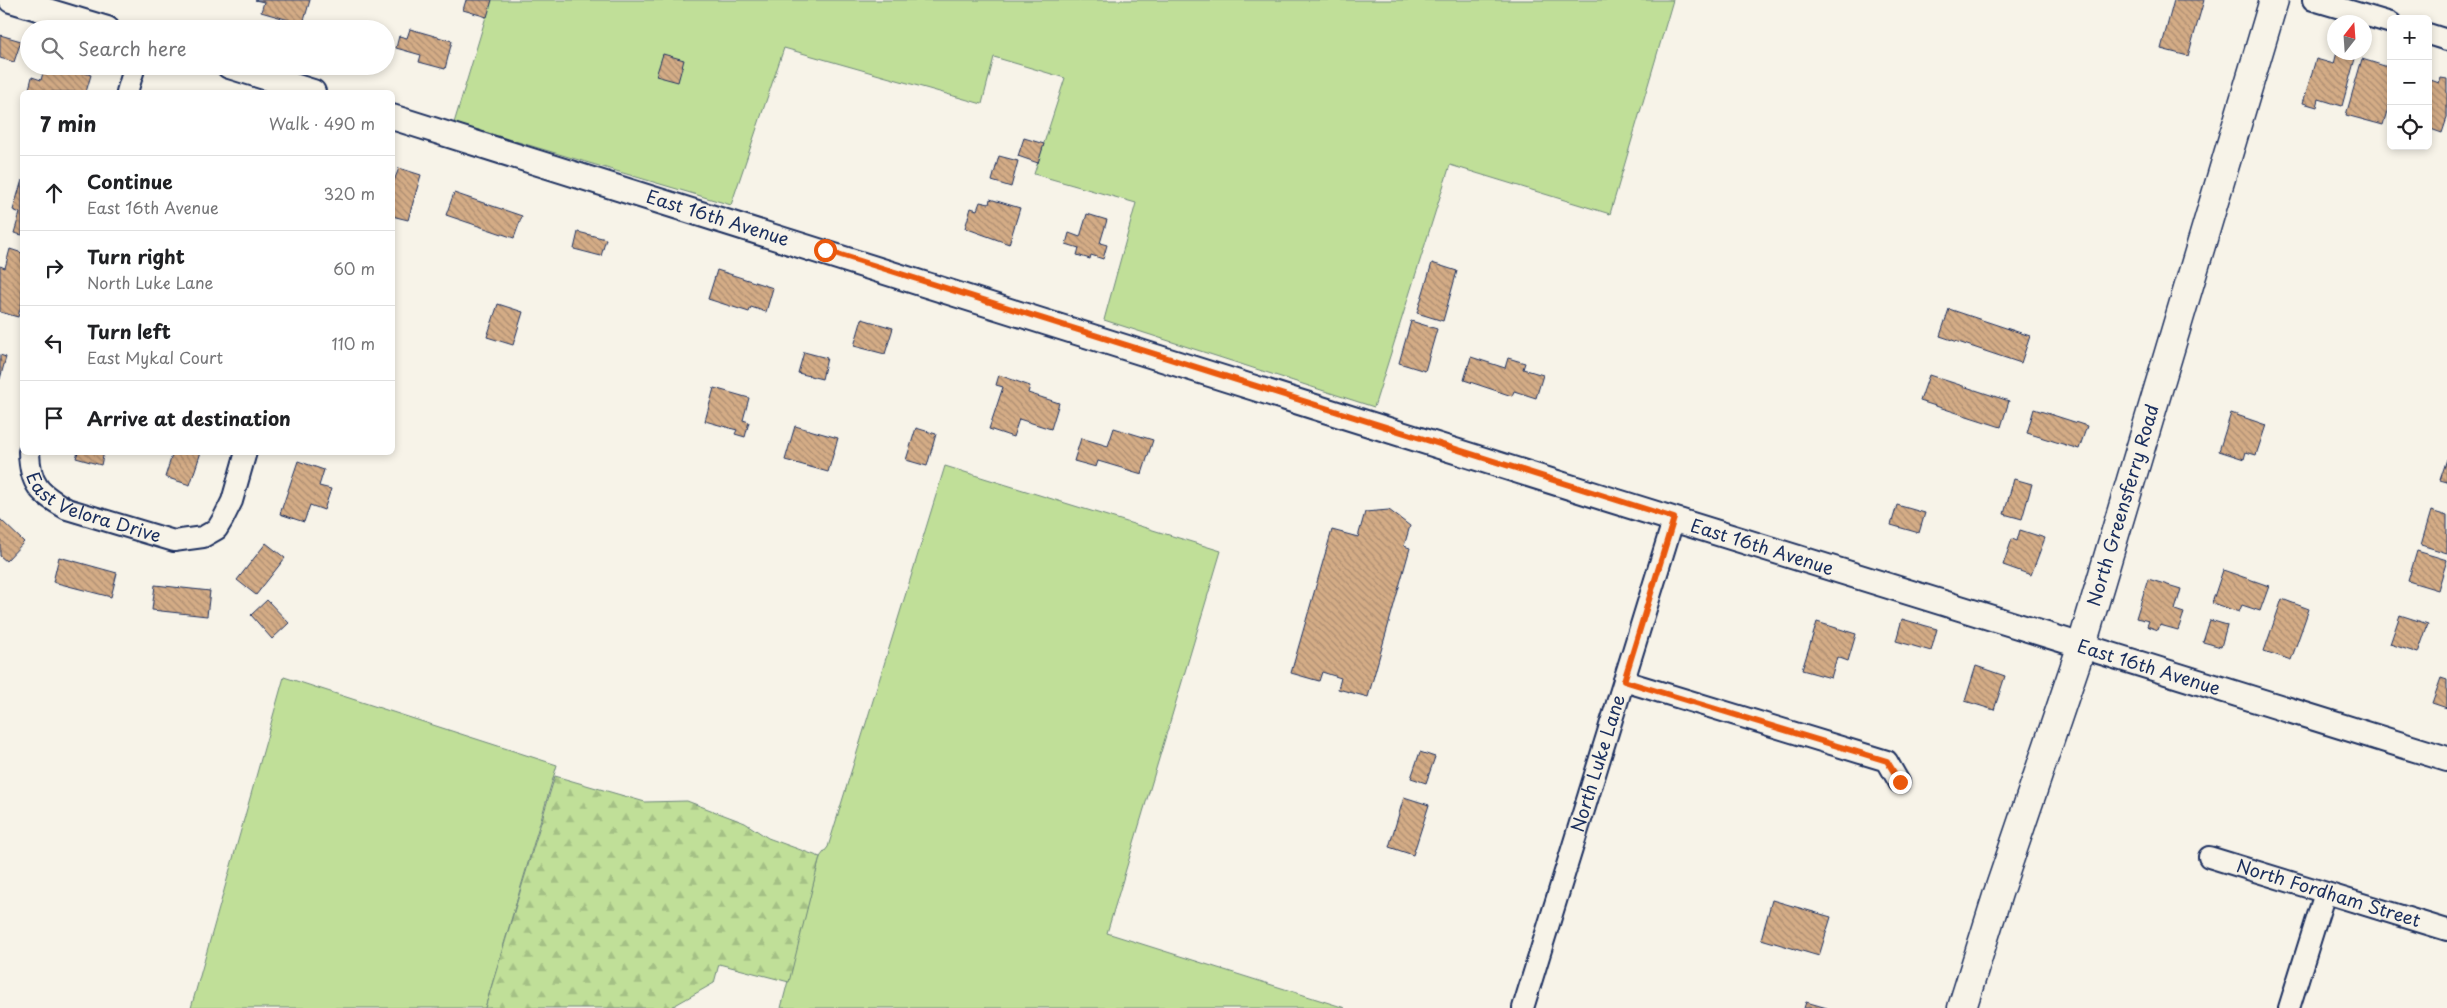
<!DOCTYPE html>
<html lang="en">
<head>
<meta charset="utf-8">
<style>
	:root { --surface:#fff; --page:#f6f6f6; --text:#202124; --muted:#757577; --line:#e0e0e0 }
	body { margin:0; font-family:"Playpen Sans",sans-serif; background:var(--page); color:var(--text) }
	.controls { position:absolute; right:15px; top:15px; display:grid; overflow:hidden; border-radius:8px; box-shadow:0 2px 8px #0003 }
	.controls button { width:45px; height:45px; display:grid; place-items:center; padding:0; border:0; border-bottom:1px solid var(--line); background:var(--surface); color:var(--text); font:25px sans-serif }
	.compass { position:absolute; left:2327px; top:15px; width:45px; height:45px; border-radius:50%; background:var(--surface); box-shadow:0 2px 8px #0003; rotate:17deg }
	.stop { position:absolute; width:15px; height:15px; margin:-11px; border:4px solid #ea580c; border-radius:50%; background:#fff }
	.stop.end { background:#ea580c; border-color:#fff; box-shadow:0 1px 5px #0008 }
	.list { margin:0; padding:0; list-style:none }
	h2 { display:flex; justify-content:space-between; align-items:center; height:65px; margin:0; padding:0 20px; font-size:21px }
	h2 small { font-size:16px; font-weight:400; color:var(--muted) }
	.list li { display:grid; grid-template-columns:32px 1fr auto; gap:15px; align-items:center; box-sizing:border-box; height:75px; padding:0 20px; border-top:1px solid var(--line) }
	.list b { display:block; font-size:19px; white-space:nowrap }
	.list p { margin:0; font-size:16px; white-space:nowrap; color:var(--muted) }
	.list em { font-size:16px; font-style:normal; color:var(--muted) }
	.icon { flex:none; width:28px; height:28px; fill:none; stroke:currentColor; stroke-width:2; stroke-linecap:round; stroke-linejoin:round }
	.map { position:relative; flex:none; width:2447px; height:1008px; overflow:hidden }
	.search { position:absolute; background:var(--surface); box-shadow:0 2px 8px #0003; left:20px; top:20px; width:375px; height:55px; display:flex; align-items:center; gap:12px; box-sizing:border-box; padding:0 18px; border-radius:28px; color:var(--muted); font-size:19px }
	.panel { position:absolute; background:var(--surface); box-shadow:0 2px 8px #0003; left:20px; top:90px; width:375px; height:365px; border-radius:8px }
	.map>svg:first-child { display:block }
</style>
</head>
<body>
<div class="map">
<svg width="2447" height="1008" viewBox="0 0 2447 1008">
	<defs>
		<pattern id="forest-firs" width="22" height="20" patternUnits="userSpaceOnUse" patternTransform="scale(1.25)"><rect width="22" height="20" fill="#c0df98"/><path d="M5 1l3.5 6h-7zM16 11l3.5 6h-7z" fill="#a4c085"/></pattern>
		<pattern id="building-back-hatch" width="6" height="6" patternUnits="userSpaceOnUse" patternTransform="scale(1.25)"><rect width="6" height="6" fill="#d4ac86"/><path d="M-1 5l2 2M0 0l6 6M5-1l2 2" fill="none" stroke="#ab8c71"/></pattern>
	</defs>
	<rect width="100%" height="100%" fill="#f7f3e8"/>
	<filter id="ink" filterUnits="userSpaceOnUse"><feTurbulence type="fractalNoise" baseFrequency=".02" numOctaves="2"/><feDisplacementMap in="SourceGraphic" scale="10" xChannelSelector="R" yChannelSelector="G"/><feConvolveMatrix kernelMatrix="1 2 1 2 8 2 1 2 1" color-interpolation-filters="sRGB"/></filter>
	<g filter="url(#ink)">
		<g fill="#c0df98" stroke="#6e877b">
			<path d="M491,0H1673L1610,214L1450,165L1374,407L1104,320L1136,203L1034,174L1065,78L994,57L982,104L784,48L731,205L454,123Z"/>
			<path d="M945,466L1221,551L1107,933L1345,1008H781L820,857L828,847Z"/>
			<path d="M284,677L557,765L485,1008H191Z"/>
		</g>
		<path fill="url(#forest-firs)" stroke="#6e877b" d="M555,776L645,802L687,801L745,823L768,838L820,857L789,982L719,964L714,983L670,1008H485Z"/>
		<g fill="url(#building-back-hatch)" stroke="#1b2f5e">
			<path d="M255,0H310L303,24L261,12L264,2Z"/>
			<path d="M466,0H492L487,17L463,10Z"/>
			<path d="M2174,0H2204L2188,56L2161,49Z"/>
			<path d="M410,29L452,41L445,69L419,62L421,55L396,48L399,36L407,38Z"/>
			<path d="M0,35L21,41L14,62L0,58Z"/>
			<path d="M2337,52L2356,55L2342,106L2319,99L2317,107L2303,103L2316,59L2334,64Z"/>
			<path d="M663,54L684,60L678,82L656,76Z"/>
			<path d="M2362,59L2391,68V97L2383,125L2346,115Z"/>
			<path d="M45,66H63L91,75L86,92H36L29,89L32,77L41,80Z"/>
			<path d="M2441,78L2447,79V118L2442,133L2428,128V79L2439,83Z"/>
			<path d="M1024,138L1044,144L1038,163L1018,156Z"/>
			<path d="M999,156L1018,161L1011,187L992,181Z"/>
			<path d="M399,168L421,175L408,220L392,216V186Z"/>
			<path d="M22,180V235L14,233L20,213L13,210Z"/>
			<path d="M454,193L522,216L514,238L446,215Z"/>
			<path d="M990,199L1020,208L1009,244L965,228L971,208L977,210L980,202L989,204Z"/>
			<path d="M1087,214L1107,220L1100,243L1107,245L1103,259L1091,255L1090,259L1077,255L1079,248L1066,244L1069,233L1080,237Z"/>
			<path d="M578,232L606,239L601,256L574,249Z"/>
			<path d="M10,249L22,253V301L18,317L0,312V266L5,268Z"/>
			<path d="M1432,263L1457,271L1443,321L1417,313Z"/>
			<path d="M717,270L773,288L766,312L751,307L749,312L708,299Z"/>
			<path d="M498,304L523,312L513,345L487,337Z"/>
			<path d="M1949,309L2030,336L2021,363L1940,336Z"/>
			<path d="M862,319L893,328L885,354L854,346Z"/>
			<path d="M1411,321L1437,329L1425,371L1399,363Z"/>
			<path d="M804,352L827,358L822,379L798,373Z"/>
			<path d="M0,355L6,357L0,379Z"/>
			<path d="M1471,357L1505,368L1508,358L1525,363L1523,369L1543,375L1536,398L1514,391L1512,396L1464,380Z"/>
			<path d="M999,375L1030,386L1028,393L1059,403L1051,429L1019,419L1013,437L989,429L1003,387L996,385Z"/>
			<path d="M1929,375L2009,401L2001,427L1920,401Z"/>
			<path d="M714,388L749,398L743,420L749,422L745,437L735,434L737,430L705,421Z"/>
			<path d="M2034,409L2087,426L2079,449L2027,433Z"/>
			<path d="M2231,413L2266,425L2256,455L2246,452L2244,459L2219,451Z"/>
			<path d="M795,426L838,438L828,472L785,460Z"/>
			<path d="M916,428L936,434L927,466L906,460Z"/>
			<path d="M1114,428L1153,440L1142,474L1098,461L1096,467L1074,461L1081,438L1108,446Z"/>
			<path d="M78,452H104L101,465L76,458Z"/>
			<path d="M173,452H201L190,485L165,477Z"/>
			<path d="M2447,459V482L2440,480Z"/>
			<path d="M298,461L324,470L319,486L331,489L324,510L310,505L304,522L280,514Z"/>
			<path d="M2014,479L2032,484L2022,519L2004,514Z"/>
			<path d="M1897,505L1925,513L1919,533L1891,525Z"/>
			<path d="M1389,510L1410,526L1404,546L1410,548L1368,697L1338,689L1341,678L1322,672L1319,681L1291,673L1332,530L1358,537L1365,512Z"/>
			<path d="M2431,511L2447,516V553L2421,545Z"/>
			<path d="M0,519L24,542L6,561L0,556Z"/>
			<path d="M2020,530L2045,538L2031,575L2003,565L2012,539L2017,541Z"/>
			<path d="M266,543L285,558L256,595L237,580Z"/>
			<path d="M2417,551L2447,560L2438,590L2408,581Z"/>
			<path d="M59,557L117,573L111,597L53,582Z"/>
			<path d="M2223,570L2269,586L2260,611L2242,605L2239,612L2212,603Z"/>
			<path d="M2148,579L2181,589L2175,610L2184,613L2178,630L2160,625L2158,630L2147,626L2149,621L2136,618Z"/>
			<path d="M155,585L210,591L207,616L152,610Z"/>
			<path d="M2282,599L2309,609L2291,660L2264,651Z"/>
			<path d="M267,600L289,623L272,639L251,615Z"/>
			<path d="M2400,615L2428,624L2418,653L2390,644Z"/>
			<path d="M1902,619L1937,629L1931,651L1896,641Z"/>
			<path d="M2210,620L2227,625L2221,647L2203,642Z"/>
			<path d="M1817,622L1856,634L1848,661L1837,657L1831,678L1802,670Z"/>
			<path d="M1976,666L2005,676L1994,710L1965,701Z"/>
			<path d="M2441,678L2447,680V708L2432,703Z"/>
			<path d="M1420,752L1435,757L1426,783L1411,778Z"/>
			<path d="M1404,797L1429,805L1413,855L1389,847Z"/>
			<path d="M1772,900L1831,917L1819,956L1761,939Z"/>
			<path d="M1806,1002L1827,1008H1804Z"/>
		</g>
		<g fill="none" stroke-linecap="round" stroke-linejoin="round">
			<g stroke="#1b2f5e" stroke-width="24">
				<g id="minor">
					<path d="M2313,0L2391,23"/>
					<path d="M2428,34L2447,40"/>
					<path d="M127,92L135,66"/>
					<path id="s1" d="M29,452C30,485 39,493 67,509L174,541L203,537L217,529L223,519L232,501L246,452"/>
					<path d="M1624,681L1887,761L1899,782"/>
					<path id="s2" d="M2209,857L2447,930"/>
					<path id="s3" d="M1523,1008L1674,518"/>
					<path d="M2289,1008L2325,893"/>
				</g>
			</g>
			<g stroke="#1b2f5e" stroke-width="28">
				<g id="tertiary">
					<path d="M11,0L107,29"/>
					<path d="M229,66L313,92"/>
					<path id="s4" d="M392,117C1078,329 1760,551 2447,759"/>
				</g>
			</g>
			<g stroke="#1b2f5e" stroke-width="31">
				<g id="secondary">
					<path id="s5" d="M1962,1008L1998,893L2081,648L2274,0"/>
				</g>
			</g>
			<use href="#minor" stroke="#f7f3e8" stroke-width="20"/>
			<use href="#tertiary" stroke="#f7f3e8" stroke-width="24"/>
			<use href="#secondary" stroke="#f7f3e8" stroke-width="28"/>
		</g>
	</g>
	<g fill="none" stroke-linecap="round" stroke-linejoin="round" filter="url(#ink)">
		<path stroke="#ea580c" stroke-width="6" d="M825,250L1674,518L1624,681L1887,761L1900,782"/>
	</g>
	<g text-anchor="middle" stroke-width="4.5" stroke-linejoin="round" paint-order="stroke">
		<g font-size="18" fill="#1b2f5e" stroke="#f7f3e8">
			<text dy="6" stroke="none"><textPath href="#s4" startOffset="341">East 16th Avenue</textPath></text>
			<text dy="6" stroke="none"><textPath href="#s1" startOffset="96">East Velora Drive</textPath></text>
			<text dy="6" stroke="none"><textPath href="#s5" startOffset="528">North Greensferry Road</textPath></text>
			<text dy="6" stroke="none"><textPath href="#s4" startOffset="1436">East 16th Avenue</textPath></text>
			<text dy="6" stroke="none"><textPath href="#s4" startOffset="1841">East 16th Avenue</textPath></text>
			<text dy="6" stroke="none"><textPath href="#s3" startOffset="256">North Luke Lane</textPath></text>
			<text dy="6" stroke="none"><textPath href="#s2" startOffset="125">North Fordham Street</textPath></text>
		</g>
	</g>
</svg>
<div class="controls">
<button>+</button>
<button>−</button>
<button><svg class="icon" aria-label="locate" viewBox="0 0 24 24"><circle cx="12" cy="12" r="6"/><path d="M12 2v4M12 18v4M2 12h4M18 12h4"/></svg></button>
</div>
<svg class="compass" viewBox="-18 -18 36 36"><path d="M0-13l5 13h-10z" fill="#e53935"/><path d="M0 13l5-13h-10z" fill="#757577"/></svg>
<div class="stop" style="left:825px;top:250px"></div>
<div class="stop end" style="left:1900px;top:782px"></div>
<div class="search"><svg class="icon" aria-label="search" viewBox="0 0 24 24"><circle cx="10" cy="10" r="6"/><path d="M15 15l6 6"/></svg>Search here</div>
<section class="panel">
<h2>7 min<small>Walk · 490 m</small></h2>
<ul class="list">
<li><svg class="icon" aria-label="ahead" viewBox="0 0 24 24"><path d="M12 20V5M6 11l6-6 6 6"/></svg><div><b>Continue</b><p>East 16th Avenue</p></div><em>320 m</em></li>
<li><svg class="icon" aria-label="right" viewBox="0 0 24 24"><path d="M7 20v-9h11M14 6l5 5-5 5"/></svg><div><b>Turn right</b><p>North Luke Lane</p></div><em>60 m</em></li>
<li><svg class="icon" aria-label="left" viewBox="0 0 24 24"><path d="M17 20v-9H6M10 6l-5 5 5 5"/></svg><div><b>Turn left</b><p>East Mykal Court</p></div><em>110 m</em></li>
<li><svg class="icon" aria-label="arrive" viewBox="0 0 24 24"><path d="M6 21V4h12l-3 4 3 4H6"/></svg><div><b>Arrive at destination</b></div></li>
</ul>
</section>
</div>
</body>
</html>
